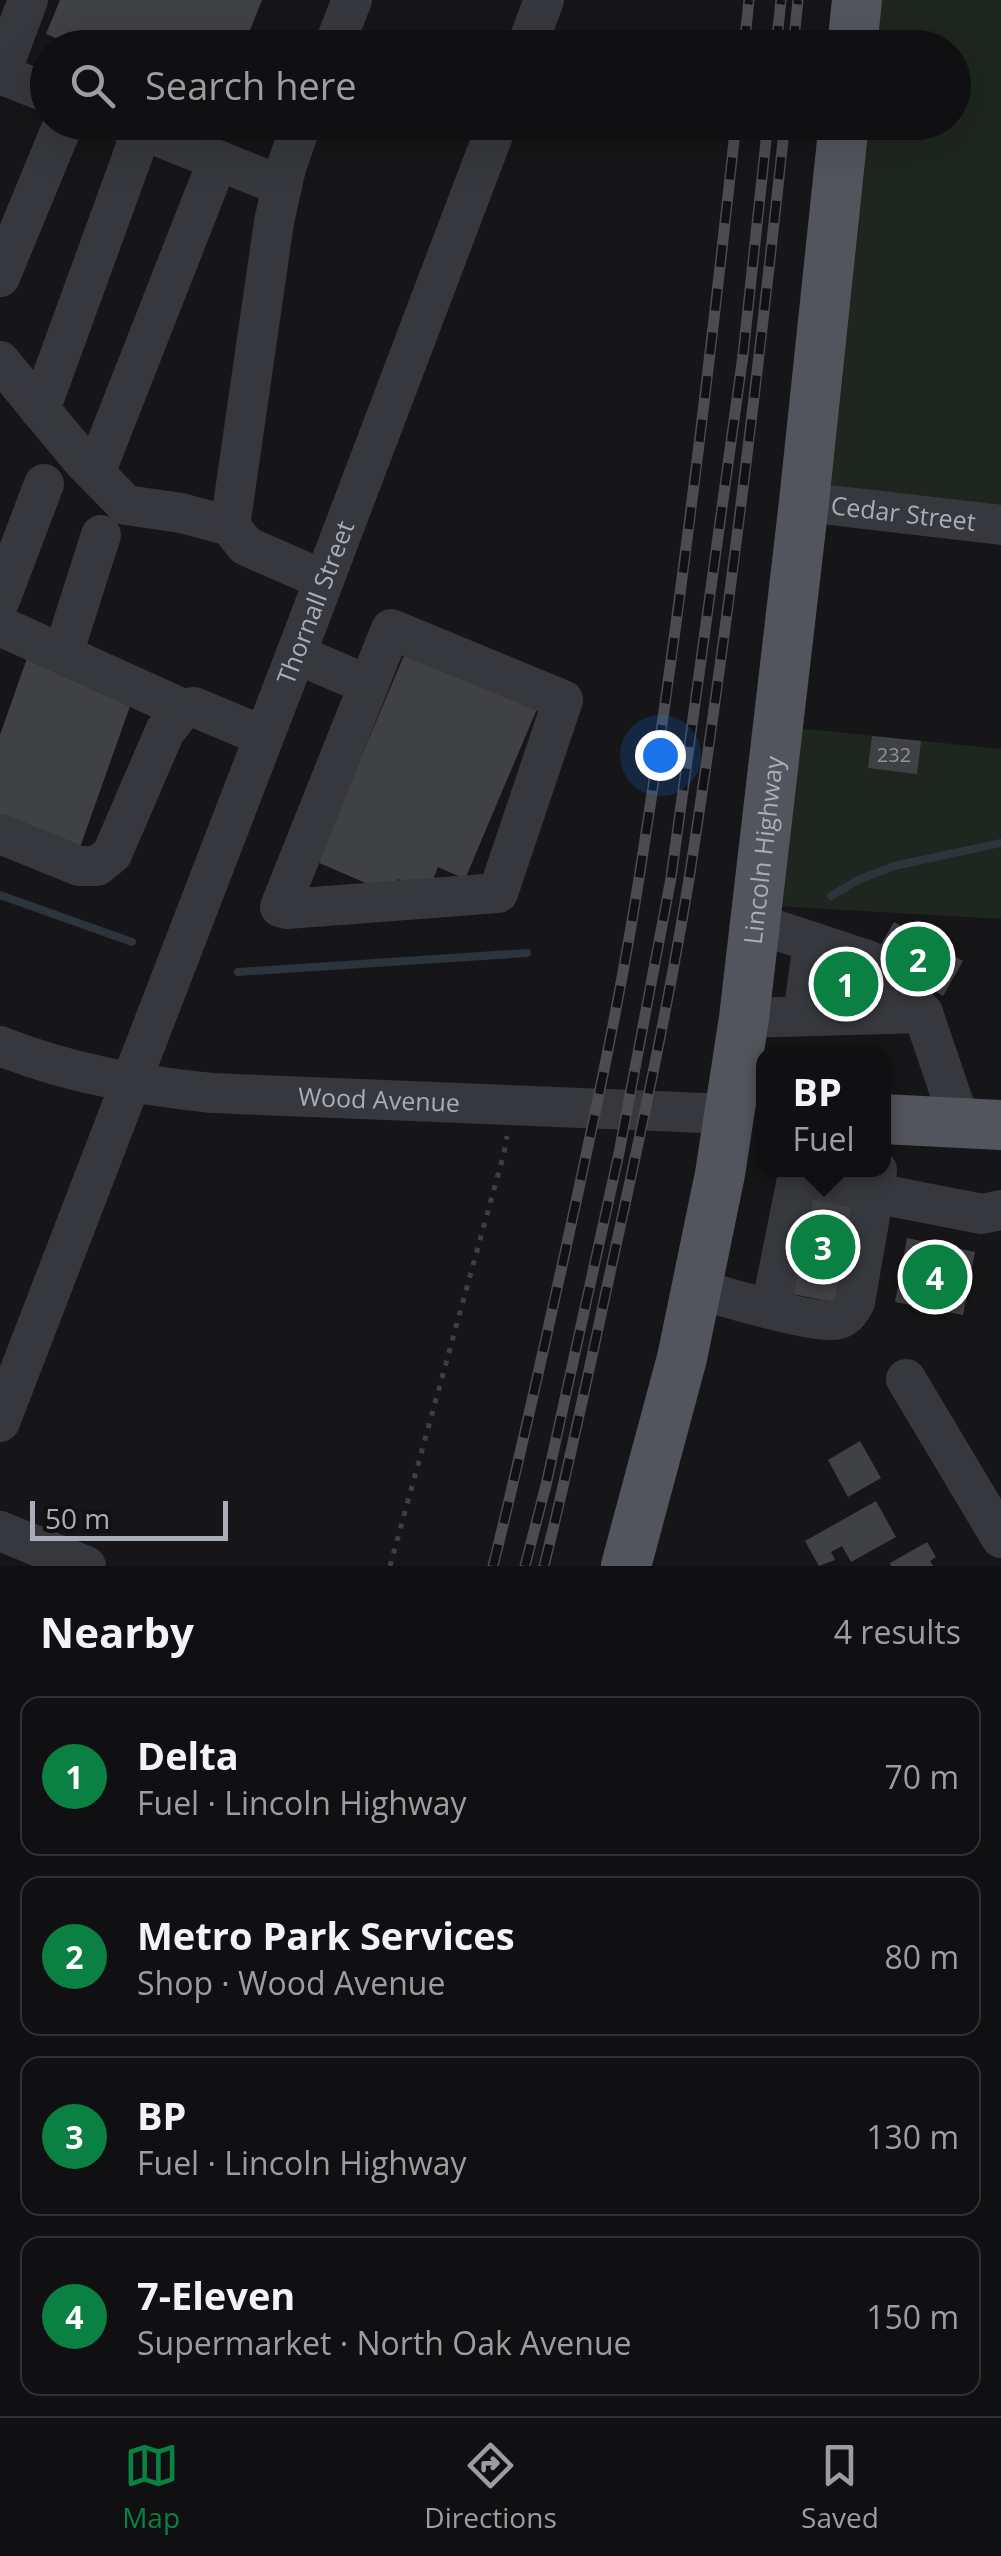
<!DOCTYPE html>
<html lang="en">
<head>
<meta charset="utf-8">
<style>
	:root { --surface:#101012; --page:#19191b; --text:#f1f3f6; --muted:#9c9d9f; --line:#303032; --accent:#0b8043 }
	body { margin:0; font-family:"Open Sans",sans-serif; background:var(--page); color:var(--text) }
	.scale { position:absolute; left:30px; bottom:25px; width:198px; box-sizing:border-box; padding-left:10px; border:5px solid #a8adb8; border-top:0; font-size:28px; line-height:35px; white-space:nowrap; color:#a8adb8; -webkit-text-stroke:8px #111113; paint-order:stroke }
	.you { position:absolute; left:660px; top:755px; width:35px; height:35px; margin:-25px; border:8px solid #fff; border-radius:50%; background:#1a73e8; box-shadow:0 0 0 15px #1a73e833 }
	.badge { display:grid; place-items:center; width:65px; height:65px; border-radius:50%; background:var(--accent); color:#fff; font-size:32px; font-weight:700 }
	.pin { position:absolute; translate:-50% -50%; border:5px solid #fff; box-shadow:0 2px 10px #0006 }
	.popup { position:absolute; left:756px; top:1047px; width:135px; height:130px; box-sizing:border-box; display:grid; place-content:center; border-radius:20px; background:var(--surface); filter:drop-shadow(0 2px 8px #0005); font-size:32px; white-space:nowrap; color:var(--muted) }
	.popup b { font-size:38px; color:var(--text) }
	.popup::after { content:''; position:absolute; left:50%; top:100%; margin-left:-20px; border:20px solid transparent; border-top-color:var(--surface) }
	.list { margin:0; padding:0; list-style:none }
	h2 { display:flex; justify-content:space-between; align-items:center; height:130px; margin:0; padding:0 40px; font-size:42px }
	h2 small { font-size:32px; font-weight:400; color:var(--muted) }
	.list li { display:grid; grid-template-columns:65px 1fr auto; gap:30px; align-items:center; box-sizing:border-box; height:160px; margin:0 20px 20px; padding:0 20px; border:2px solid var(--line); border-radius:20px }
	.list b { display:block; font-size:38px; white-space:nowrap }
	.list p { margin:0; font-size:32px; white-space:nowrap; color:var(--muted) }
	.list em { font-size:32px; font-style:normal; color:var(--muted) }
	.icon { flex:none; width:55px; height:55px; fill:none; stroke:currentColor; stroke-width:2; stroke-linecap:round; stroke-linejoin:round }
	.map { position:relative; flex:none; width:1001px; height:1566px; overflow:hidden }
	.search { position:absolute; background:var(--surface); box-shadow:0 10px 40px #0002; left:30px; right:30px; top:30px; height:110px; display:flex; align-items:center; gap:25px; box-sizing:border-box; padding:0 35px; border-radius:55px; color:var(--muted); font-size:38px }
	.sheet { height:850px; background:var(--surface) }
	nav { display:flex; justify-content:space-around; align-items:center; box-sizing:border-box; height:140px; border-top:2px solid var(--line); background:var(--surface); font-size:28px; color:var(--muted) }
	nav a { display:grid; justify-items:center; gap:5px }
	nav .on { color:var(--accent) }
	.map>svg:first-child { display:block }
</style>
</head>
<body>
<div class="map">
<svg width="1001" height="1566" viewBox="0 0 1001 1566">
	<rect width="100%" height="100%" fill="#161618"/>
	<g fill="#1e261f">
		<path d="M857,0H1001V525L804,502L844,123L954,122V48L852,47Z"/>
		<path d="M778,726L1001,749V919L757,905Z"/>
	</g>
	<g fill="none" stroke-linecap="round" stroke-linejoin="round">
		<g stroke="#2c353c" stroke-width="8">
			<path d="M0,895L132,942"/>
			<path d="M831,896L858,880L894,866L1001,843"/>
			<path d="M238,972L527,953"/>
		</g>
	</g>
	<g fill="#404145">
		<path d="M60,0H262L243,48H80L46,34Z"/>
		<path d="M405,653L537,709L465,879L438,867L428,892L398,879L391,894L317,862Z"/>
		<path d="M27,658L134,695L78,853L0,825V735Z"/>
		<path d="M872,736L921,741L917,774L868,768Z"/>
		<path d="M894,922L963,961L943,996L874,956Z"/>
		<path d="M823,959L880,977L870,1010L813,992Z"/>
		<path d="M807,1191L858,1201L838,1303L787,1293Z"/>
		<path d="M907,1238L975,1252L963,1315L895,1302Z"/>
		<path d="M860,1441L881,1478L848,1497L828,1460Z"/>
		<path d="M876,1501L896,1537L851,1562L842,1546L831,1552L835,1560L819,1566L805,1541Z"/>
		<path d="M927,1542L936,1557L930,1561L933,1566H891L890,1563Z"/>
	</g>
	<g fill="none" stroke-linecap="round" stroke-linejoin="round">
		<path stroke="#333438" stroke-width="40" stroke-dasharray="40 20" stroke-linecap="butt" d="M842,1000L848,969"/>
		<path stroke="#3d3f44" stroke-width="5" stroke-dasharray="5 8" stroke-linecap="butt" d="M390,1566L504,1153L507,1136"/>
		<g stroke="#37383d" stroke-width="40">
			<path d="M333,48L352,0"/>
			<path d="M526,48L544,0"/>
			<path d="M0,74L48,93"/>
			<path d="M0,75L28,0"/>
			<path d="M122,122L282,186"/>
			<path d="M0,277L64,122"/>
			<path d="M0,361L82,460L126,505L181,513L230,526L246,546L324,580"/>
			<path d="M40,410L142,130"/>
			<path d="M95,473L218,160"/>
			<path id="s1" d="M804,502L1001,525"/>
			<path d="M230,526L274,222L286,168L302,122"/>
			<path d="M0,600L44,484"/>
			<path d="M0,626L183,709"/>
			<path d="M391,629L563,700L498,893L287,909L280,907Z"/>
			<path d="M63,654L101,535"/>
			<path d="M296,654L368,685"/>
			<path d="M0,834L79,866H97L112,854L165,731L183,709L194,707L263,736"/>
			<path d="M755,923L870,961L923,1013"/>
			<path d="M803,1016L813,942"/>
			<path d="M744,1018L923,1013L960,1122"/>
			<path id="s2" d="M0,1046C71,1074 137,1085 212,1093L729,1114"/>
			<path d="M877,1170L874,1193L982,1214L1001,1210"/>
			<path d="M697,1289C722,1296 820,1326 839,1319C847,1316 851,1310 855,1302L874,1193L802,1176L797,1179L771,1308"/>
			<path d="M906,1379L1001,1538"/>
			<path id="s3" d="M0,1422L296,654L498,122"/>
			<path d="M0,1531L86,1566"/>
		</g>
		<g stroke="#53555c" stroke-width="50">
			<path d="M852,48L857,0"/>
			<path d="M883,1119L1001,1125"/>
			<path id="s4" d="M626,1566L682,1358L720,1174L744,1018L804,502L844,122"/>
		</g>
		<g stroke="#4a4c52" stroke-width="11">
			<g id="rail">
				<path d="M744,48L749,0"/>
				<path d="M776,48L781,0"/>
				<path d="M793,48L798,0"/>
				<path d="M493,1566C519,1463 541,1360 564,1257C592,1129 620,1001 640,872C679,623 709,373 736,122"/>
				<path d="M525,1566L546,1485L619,1153L671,878L743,355L768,122"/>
				<path d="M544,1566C569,1466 590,1365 612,1264C640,1136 668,1008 689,879C728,628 758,375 785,122"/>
			</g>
		</g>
		<use href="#rail" stroke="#111113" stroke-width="8" stroke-dasharray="22" stroke-linecap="butt"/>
	</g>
	<g text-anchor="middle" stroke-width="8" stroke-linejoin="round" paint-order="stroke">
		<g font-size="20" fill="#8e929b">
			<text x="894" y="762">232</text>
		</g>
		<g font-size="25" fill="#a8adb8" stroke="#111113">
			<text dy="9" stroke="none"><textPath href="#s1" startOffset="100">Cedar Street</textPath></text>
			<text dy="9" stroke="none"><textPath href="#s3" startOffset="878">Thornall Street</textPath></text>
			<text dy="9" stroke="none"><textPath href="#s4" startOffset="730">Lincoln Highway</textPath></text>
			<text dy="9" stroke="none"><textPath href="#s2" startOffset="385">Wood Avenue</textPath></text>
		</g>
	</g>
</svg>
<div class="scale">50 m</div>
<div class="you"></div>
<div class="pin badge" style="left:846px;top:984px">1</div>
<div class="pin badge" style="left:918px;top:959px">2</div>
<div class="pin badge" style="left:823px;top:1247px">3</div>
<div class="popup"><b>BP</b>Fuel</div>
<div class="pin badge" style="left:935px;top:1277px">4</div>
<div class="search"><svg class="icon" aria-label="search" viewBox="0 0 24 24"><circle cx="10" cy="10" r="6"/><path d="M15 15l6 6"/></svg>Search here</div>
</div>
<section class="sheet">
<h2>Nearby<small>4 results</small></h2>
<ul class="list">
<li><span class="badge">1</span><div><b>Delta</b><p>Fuel · Lincoln Highway</p></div><em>70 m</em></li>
<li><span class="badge">2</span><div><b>Metro Park Services</b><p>Shop · Wood Avenue</p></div><em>80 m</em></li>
<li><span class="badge">3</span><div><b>BP</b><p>Fuel · Lincoln Highway</p></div><em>130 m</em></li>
<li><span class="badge">4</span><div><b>7-Eleven</b><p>Supermarket · North Oak Avenue</p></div><em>150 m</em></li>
</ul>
</section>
<nav>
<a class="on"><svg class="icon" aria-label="map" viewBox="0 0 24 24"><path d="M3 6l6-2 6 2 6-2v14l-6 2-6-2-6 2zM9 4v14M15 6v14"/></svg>Map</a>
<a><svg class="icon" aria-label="directions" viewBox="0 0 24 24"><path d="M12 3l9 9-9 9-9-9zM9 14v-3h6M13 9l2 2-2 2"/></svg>Directions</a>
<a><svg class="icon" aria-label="saved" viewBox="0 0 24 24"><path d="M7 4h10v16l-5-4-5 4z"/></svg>Saved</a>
</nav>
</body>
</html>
